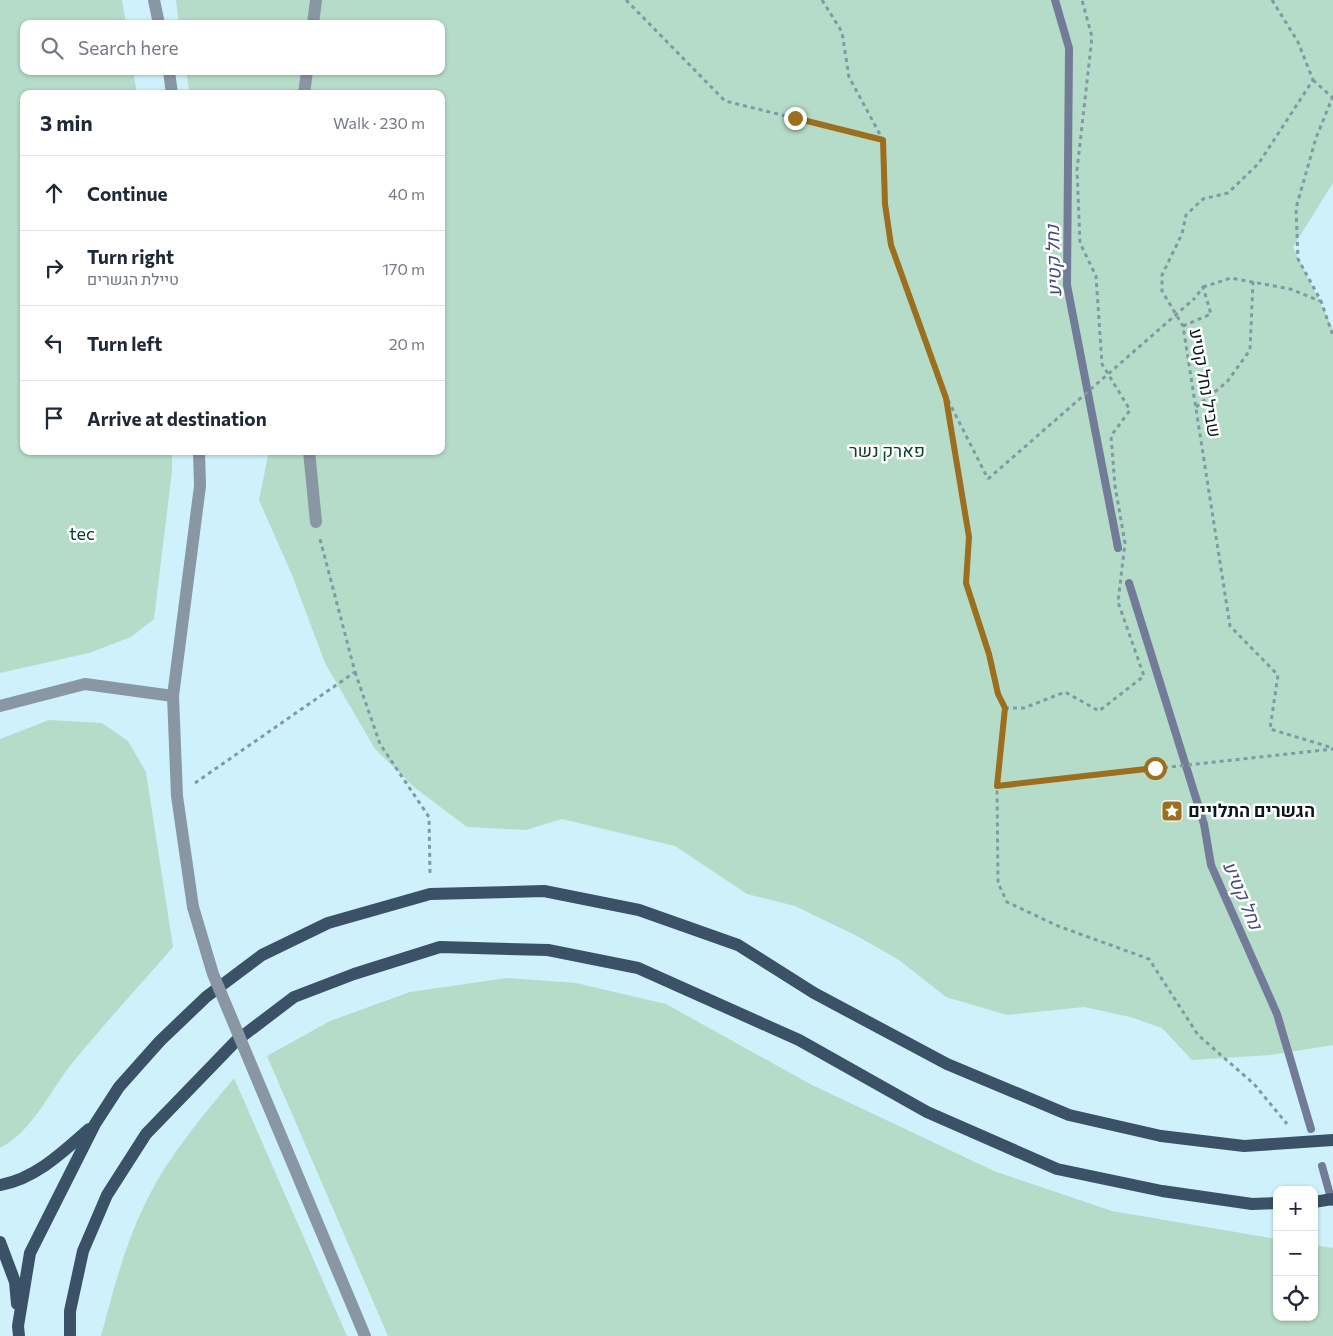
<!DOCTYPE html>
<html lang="en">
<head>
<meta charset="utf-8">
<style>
	:root { --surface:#fff; --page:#f2f2f3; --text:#1f2937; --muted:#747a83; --line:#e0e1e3 }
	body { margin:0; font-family:Commissioner,Heebo,sans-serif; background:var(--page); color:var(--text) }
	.controls { position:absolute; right:15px; bottom:15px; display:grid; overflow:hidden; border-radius:10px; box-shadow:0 1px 4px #0004 }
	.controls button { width:45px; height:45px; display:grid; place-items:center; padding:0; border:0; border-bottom:1px solid var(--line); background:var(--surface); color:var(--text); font:25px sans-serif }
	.stop { position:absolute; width:15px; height:15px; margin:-11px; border:4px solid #9b6f1e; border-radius:50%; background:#fff }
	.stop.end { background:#9b6f1e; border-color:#fff; box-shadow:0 1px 5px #0008 }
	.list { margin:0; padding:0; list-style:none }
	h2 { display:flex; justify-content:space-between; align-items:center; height:65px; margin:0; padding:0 20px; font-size:21px }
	h2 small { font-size:16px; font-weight:400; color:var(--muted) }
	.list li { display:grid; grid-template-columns:32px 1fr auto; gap:15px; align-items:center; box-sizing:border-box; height:75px; padding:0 20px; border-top:1px solid var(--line) }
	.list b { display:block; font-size:19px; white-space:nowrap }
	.list p { margin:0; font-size:16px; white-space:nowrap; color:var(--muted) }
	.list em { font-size:16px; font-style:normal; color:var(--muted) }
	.icon { flex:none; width:28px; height:28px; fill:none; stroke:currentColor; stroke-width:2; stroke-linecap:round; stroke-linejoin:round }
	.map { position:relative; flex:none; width:1333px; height:1336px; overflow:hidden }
	.search { position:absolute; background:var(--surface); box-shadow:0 1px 4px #0004; left:20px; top:20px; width:425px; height:55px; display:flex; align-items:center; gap:12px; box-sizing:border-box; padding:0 18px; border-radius:10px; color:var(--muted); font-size:19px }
	.panel { position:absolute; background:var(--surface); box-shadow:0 1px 4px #0004; left:20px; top:90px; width:425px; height:365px; border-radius:10px }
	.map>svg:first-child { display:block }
</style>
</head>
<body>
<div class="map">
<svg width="1333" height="1336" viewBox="0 0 1333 1336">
	<rect width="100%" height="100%" fill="#cff1fc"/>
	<g fill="#b5dcc8">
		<path d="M0,0H122L126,24H24V71H133L137,94H24V451H172V471L154,619L131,637L89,653L0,673Z"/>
		<path d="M176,0H1333V183L1293,247L1333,329V1045L1271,1055L1192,1060L1162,1028L1130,1017L1084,1007L1007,1015L946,997L899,960L857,936L795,906L747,894L675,846L562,819L526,830L467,827L414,787L375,749L325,663L292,575L259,500L269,451H441V94H190L186,71H441V24H179Z"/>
		<path d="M49,720L102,723L128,741L146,772L173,947C140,985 105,1023 73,1062C52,1088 31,1133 0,1148V739Z"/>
		<path d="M507,978L576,983L666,1004L810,1084L994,1171L1112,1211L1277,1239V1317H1314V1245L1333,1248V1336H388L267,1056L330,1021L410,992Z"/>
		<path d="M234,1078L347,1336H101C113,1292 124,1247 144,1206C166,1159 201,1118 234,1078Z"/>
	</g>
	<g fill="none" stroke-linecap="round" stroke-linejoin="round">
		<g stroke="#727c98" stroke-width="8">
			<path d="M1055,0L1069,48L1067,285L1118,548"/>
			<path d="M1129,583L1204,824L1211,865L1277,1014L1311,1129"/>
			<path d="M1322,1166L1332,1202"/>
		</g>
		<g stroke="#7f9aa2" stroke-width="3" stroke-dasharray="4 4" stroke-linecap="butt">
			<path d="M626,0L725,101L883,140"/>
			<path d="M822,0L842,32L849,77L883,140L885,204L891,245L946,398L969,537L966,583L989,654L998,694L1005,708L997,786L998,883L1007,902L1058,926L1149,959L1198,1035L1254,1084L1287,1124"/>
			<path d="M1272,0L1298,42L1313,80L1259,163L1228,193L1203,199L1186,215L1182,234L1162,275V291L1183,326L1230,626L1278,675L1270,729L1333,748"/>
			<path d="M1313,80L1332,97"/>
			<path d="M1333,96L1316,138L1296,208L1298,259L1321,301L1333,336"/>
			<path d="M1203,287L1231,278L1290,289L1320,301"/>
			<path d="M1183,326L1211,314L1203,287L1195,298"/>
			<path d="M948,400L988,479"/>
			<path d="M1196,407L1227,382L1250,350L1253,282"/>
			<path d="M355,672L380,744L429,817L430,874"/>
			<path d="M1005,708H1024L1065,692L1099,711L1144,676L1118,602L1125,543L1115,486L1111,436L1130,410L1102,364L1096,276L1080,243L1077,170L1092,37L1082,0"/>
			<path d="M195,783L355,672L320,539"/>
			<path d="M997,786L1333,749"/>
		</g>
		<g stroke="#8996a3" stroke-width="12">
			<path d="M154,0L159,24"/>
			<path d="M313,24L316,0"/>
			<path d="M169,71L172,94"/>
			<path d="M304,94L307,71"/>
			<path d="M309,451L316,522"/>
			<path d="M0,706L85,684L173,696"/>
			<path d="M193,907L177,796L173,696L200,486L199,451"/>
		</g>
		<g stroke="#3a5167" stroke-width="12">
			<path d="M0,1185C35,1179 63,1152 89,1129"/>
			<path d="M1314,1202L1333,1199"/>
			<path d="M0,1242L15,1282L17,1304"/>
			<path d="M19,1336L18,1326L30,1253L95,1124L119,1087L160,1041L206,997L262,955L328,923L430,894L544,891L639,910L738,945L814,993L947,1064L1069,1115L1161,1136"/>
			<path d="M70,1336V1311L83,1251L107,1195L146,1134L236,1041L294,997L354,974L440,947L548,950L638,968L799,1040L927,1112L1057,1169L1162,1191L1252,1204L1277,1203"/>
		</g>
		<path stroke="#7f9aa2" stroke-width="3" stroke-dasharray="4 4" stroke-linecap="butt" d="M988,479L1195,298"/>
		<path stroke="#8996a3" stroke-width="12" d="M193,907L213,974L365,1336"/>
		<path stroke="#3a5167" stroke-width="12" d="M1161,1136L1244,1146L1333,1140"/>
	</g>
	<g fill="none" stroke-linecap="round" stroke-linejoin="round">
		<path stroke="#9b6f1e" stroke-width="6" d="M795,118L883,140L885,204L891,245L946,398L969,537L966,583L989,654L998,694L1005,708L997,786L1155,768"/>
	</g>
	<defs>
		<g id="sight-square" transform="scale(1.125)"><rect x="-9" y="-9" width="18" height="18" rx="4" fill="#9b6f1e" stroke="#fff"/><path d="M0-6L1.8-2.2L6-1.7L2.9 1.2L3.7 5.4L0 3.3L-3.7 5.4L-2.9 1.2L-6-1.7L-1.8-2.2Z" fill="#fff"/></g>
	</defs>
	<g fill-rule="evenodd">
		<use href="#sight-square" x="1172" y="811"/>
	</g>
	<g text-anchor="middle" stroke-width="5" stroke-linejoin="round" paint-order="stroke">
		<g font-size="18" fill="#08181d" stroke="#fff">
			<text transform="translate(1205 383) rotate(80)" y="6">שביל נחל קטיע</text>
		</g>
		<g font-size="18" fill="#08402c" stroke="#fff">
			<text x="887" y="457">פארק נשר</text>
			<text x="82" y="540">tec</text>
		</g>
		<g font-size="18" font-weight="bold" fill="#08181d" stroke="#fff" text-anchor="start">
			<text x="1188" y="817">הגשרים התלויים</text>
		</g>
		<g font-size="19" font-style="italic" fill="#454d80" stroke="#fff">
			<text transform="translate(1053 261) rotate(-92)" y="7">נחל קטיע</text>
			<text transform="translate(1243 895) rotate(67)" y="7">נחל קטיע</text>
		</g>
	</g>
</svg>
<div class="controls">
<button>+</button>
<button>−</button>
<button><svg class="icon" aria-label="locate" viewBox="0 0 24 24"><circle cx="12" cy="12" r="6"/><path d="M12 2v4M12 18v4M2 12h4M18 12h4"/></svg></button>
</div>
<div class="stop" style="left:1155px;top:768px"></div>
<div class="stop end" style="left:795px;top:118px"></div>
<div class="search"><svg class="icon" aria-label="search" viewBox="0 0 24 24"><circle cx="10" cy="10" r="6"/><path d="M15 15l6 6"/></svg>Search here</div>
<section class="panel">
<h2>3 min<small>Walk · 230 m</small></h2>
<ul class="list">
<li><svg class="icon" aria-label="ahead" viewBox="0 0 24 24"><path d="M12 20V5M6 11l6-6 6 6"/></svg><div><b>Continue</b></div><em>40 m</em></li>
<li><svg class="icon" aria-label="right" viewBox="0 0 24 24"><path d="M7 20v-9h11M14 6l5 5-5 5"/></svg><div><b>Turn right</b><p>טיילת הגשרים</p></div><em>170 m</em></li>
<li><svg class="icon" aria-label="left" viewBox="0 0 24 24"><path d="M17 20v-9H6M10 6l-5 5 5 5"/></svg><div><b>Turn left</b></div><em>20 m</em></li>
<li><svg class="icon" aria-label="arrive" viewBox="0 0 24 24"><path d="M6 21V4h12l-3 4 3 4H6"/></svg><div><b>Arrive at destination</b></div></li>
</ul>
</section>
</div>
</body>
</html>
